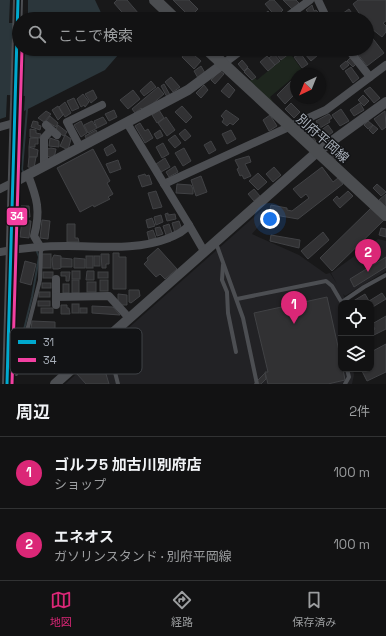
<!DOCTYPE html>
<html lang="ja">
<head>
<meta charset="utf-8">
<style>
	:root { --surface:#121213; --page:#1f2021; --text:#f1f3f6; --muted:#9c9ea0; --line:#313233; --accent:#db2777 }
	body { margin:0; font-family:"Space Grotesk","Noto Sans JP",sans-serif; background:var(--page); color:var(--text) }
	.controls { position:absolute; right:12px; bottom:12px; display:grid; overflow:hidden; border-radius:8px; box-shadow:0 1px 3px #0004 }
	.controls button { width:36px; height:36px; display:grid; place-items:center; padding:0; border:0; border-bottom:1px solid var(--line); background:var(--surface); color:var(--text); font:20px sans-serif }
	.compass { position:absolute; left:290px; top:68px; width:36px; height:36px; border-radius:50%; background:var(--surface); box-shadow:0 1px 3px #0004; rotate:223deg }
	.you { position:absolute; left:270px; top:219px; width:14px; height:14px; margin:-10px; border:3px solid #fff; border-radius:50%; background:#1a73e8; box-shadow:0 0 0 6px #1a73e833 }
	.badge { display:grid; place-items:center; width:26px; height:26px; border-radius:50%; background:var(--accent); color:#fff; font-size:13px; font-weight:700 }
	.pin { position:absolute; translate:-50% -33px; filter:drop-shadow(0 1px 2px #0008) }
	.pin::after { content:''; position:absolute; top:21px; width:14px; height:12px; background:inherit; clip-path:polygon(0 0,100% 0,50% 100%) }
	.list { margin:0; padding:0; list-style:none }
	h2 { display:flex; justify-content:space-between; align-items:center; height:52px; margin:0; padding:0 16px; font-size:17px }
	h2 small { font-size:13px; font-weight:400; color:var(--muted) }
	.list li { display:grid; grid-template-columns:26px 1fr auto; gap:12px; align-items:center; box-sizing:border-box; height:72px; padding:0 16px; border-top:1px solid var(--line) }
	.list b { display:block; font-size:15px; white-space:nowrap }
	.list p { margin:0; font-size:13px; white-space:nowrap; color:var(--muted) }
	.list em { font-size:13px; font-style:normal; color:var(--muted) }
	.icon { flex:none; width:22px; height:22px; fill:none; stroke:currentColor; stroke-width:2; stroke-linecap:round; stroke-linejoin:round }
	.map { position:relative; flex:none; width:386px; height:384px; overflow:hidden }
	.search { position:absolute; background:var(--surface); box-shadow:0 1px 3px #0004; left:12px; right:12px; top:12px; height:44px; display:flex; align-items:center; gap:10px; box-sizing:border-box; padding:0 14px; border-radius:22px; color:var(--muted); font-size:15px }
	.sheet { height:196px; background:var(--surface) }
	nav { display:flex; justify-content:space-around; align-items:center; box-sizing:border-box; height:56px; border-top:1px solid var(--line); background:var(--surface); font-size:11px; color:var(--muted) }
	nav a { display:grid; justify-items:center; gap:2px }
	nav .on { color:var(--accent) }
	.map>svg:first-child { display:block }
</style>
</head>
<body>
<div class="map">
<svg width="386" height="384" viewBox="0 0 386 384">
	<rect width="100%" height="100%" fill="#181819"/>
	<path fill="#222225" d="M262,210L268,215L252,234L299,255L326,274L330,273L337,284L331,273L378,239L386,241V271L345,296L343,294L347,303H341V369H353L354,375L352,384H65Z"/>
	<path fill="#1e261e" d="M290,53L302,70L270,97L277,109L248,82L254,77L257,80Z"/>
	<g fill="#2b363b">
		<path d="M0,0H10L9,23H19V49H117L118,55L105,70L24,111L25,96L7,95L6,117L0,119Z"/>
		<path d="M28,0H95L104,19H28Z"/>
	</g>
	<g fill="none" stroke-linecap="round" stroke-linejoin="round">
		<g stroke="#2b363b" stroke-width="2">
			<path d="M24,174L22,169L27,109"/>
			<path d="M12,369L17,358L32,297L39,257L36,249"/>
		</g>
	</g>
	<g fill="#313133" stroke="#414245">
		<path d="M127,0L139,14L132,19H125L127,18L114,3L117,0Z"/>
		<path d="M173,0H189L198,9L190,17Z"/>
		<path d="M270,0H274L283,10L276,17L265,4Z"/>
		<path d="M283,0H296L299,3L293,10Z"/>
		<path d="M358,0H386V21L383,23L386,26V32L382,37L367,25V19H363L353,4Z"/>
		<path d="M312,5L314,11L316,10L320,14L314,19L306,10Z"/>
		<path d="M349,9L356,19H337L336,18Z"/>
		<path d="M268,11L275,19H264L262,16Z"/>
		<path d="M307,12L312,19H301L302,16Z"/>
		<path d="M367,31L384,53L367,66L354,49H367Z"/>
		<path d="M283,49H293L294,50L281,60L277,55Z"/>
		<path d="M313,49L318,55L311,61L304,53Z"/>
		<path d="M315,49H326L319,54Z"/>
		<path d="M188,50L201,61L194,69L182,57Z"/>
		<path d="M274,54L280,61L275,65L269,58Z"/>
		<path d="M301,54L308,64L302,68L294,57Z"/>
		<path d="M267,56L275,65L268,71L260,62Z"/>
		<path d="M350,58L356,64L353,67L347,61Z"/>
		<path d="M242,60L248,67L244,71L238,64Z"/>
		<path d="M346,61L349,65L343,70L340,66Z"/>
		<path d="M201,66L205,73L198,78L194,71Z"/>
		<path d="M351,67L359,78L353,83L345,71Z"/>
		<path d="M248,68L256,77L252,80L244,72Z"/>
		<path d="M220,71L224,74L215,84L211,80Z"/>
		<path d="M171,77L180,87L173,92L165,82Z"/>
		<path d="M151,81L156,87L144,96L140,91Z"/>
		<path d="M291,81L296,86V95L295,94L285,104L277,95Z"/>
		<path d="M228,83L235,90L229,98L221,91Z"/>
		<path d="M164,84L170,95L167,97L161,86Z"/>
		<path d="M204,85L208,90L201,98L196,93Z"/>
		<path d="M158,87L164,94L144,111L141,108L135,113L132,109Z"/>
		<path d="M370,87L380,98L374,103L364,91Z"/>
		<path d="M93,90L97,98L91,103L85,94Z"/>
		<path d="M133,90L140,99L128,109L120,100Z"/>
		<path d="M83,94L89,102L85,107L84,105L81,107L77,99Z"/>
		<path d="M363,95L369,101L364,106L358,100Z"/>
		<path d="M74,98L79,108L72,111L67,101Z"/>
		<path d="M65,102L71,113L65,117L59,107Z"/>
		<path d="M291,103L300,112L294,118L285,109Z"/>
		<path d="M360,103L364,110L354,116L350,110Z"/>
		<path d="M58,106L63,115L58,120L52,110Z"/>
		<path d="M182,106L192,117L186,123L175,112Z"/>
		<path d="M341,109L349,121L340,126L332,115Z"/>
		<path d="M114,110L117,117L109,121L105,114Z"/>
		<path d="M159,110L164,118L157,123L152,115Z"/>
		<path d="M226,110L239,119L233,125L230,123L227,126L222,122L224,119L221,116Z"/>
		<path d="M46,111L51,114L44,122L38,118Z"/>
		<path d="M385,111L386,127L382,130L374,119Z"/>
		<path d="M329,114L332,118L329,120L330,122L320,128L316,121Z"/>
		<path d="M270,115L277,126L269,131L263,120Z"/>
		<path d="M50,116L58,123L56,127L46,121Z"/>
		<path d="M103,117L107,123L97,128L94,121Z"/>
		<path d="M166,117L175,130L167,136L158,123Z"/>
		<path d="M33,121L38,122V125L41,126L40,130L31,127Z"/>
		<path d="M81,121L87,133L81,137L74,125Z"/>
		<path d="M92,121L97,128L88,133L84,125Z"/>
		<path d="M368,121L373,125L368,129L364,125Z"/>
		<path d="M140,123L145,131L148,129L153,138L145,143L135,126Z"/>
		<path d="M58,125L67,132L64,136L55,131Z"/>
		<path d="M328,125L333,132L325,138L319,132Z"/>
		<path d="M373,125L378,129L373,134L369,130Z"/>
		<path d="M305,127L316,141L314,143L301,131Z"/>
		<path d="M30,129L36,130V133L41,134L40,138L30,137Z"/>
		<path d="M185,129L191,136L185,141L179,134Z"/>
		<path d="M96,130L98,134L87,140L85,136Z"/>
		<path d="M160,130L163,136L157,139L154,134Z"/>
		<path d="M231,130L236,139L227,144L222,134Z"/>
		<path d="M65,135L71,139L68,150L60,146Z"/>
		<path d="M175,135L181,143L175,148L168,140Z"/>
		<path d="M30,138H38V144H35V147H29Z"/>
		<path d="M50,138L59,141V147L49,146Z"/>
		<path d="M211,141L216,150L209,154L204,145Z"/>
		<path d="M163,143L169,154L162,158L156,147Z"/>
		<path d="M112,144L116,151L107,156L104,149Z"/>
		<path d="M340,145L344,149L334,161L329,157Z"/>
		<path d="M29,147L38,150L37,157H29Z"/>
		<path d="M51,148L56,149L55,154L52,158L47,156V149Z"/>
		<path d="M184,148L191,161L183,166L175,153Z"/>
		<path d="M93,149L110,181L107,183L113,194L108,197L110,199L94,207L93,205L80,212L57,168Z"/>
		<path d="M249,156L251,162L245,164L251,176L244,179L242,175L240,176L237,169L239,168L235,160Z"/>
		<path d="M29,157H36L34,168L28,167Z"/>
		<path d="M165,158L170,167L161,172L156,164Z"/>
		<path d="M118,160L121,169L110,173L106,164Z"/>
		<path d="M175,166L178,172L169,177L166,172Z"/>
		<path d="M274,167L281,175L273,182L266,174Z"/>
		<path d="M322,167L333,182L338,178L343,184L298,219L269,214L271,205L287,208V210L292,211L309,198L306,194L301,198L293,189Z"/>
		<path d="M258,173L267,182L258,190L249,181Z"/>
		<path d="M145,174L146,176L149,175L152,184L142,187L138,176Z"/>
		<path d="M201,176L207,192L196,196L191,180Z"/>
		<path d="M177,184L191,185L193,189V194L176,193Z"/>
		<path d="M377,184L386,192L381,196L373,188Z"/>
		<path d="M254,189L260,196L254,201L248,194Z"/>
		<path d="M156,191L162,207L153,209L148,193Z"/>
		<path d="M348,191L353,196L340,208L333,200L337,196L339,199Z"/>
		<path d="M386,194V207L379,200Z"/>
		<path d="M21,206H29L30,217H21Z"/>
		<path d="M371,208L384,220L332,271L320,258Z"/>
		<path d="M168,213V215L175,214L176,219L167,221L165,214Z"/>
		<path d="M161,215L163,222L156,225L154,217Z"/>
		<path d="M152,218L155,226L148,228L146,220Z"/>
		<path d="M22,220L31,221L29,238L20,237Z"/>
		<path d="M42,220L50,221L48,239L40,238Z"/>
		<path d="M179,221L182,230L175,233L172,223Z"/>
		<path d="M67,224H75V238H78L79,242H67Z"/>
		<path d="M169,224L172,233L166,235L163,226Z"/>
		<path d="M160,227L163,234L157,236L155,228Z"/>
		<path d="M381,228L386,229V237L379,235Z"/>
		<path d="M153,230L156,238L149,240L147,232Z"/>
		<path d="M323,232L329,240L308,259L301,251Z"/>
		<path d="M271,235L300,240L299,248L270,241Z"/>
		<path d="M158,248L177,269L165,279L160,274L156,277L144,264L148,260L147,258Z"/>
		<path d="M113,253H119V257H126V289H113Z"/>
		<rect x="42" y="254" width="9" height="14"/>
		<path d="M101,254H109V264H106V268H102Z"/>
		<path d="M54,255L61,256V268L58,269H53L52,259Z"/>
		<rect x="86" y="256" width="7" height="12"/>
		<rect x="94" y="256" width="6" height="10"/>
		<path d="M386,257V267L354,287L350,279Z"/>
		<path d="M61,258L72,259V267H61Z"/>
		<path d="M74,258L85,259V268H74Z"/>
		<path d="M25,261L36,264L31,285L20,282Z"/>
		<rect x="72" y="271" width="8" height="8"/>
		<path d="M87,271H94V280H86Z"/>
		<rect x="43" y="272" width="10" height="6"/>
		<path d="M61,272H70L69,281H66V276H61Z"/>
		<rect x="98" y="272" width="10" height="6"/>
		<rect x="72" y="280" width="7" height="13"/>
		<rect x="100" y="280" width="8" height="11"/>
		<rect x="87" y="282" width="9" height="10"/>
		<rect x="42" y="283" width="9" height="5"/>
		<rect x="63" y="284" width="6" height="9"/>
		<path d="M129,290H139L140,296L131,303L129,302Z"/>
		<rect x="39" y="292" width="11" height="5"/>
		<path d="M382,293L386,299L371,308V303H350L365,294L369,301Z"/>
		<path d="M118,294L127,295V305H121L118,302Z"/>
		<path d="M327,297L341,360V369H343L345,380L328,384H268L265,372H268L254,313Z"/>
		<rect x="38" y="301" width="12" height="5"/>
		<rect x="72" y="304" width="7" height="9"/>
		<path d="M61,305H67V308H69L70,314H61Z"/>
		<path d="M92,306L113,307L120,315L92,313Z"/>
		<rect x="41" y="308" width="12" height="5"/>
		<rect x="80" y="308" width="7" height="5"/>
		<path d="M386,316V329L374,335L371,331L375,329L372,324Z"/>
		<path d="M32,321L55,322V332L31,329Z"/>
		<path d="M386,344V372L367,381L361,369H371V352Z"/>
		<path d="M100,354L109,384H86L77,374Z"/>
		<path d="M265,373L266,379L261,384H254Z"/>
	</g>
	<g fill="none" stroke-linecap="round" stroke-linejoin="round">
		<g stroke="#4c4e52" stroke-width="4">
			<path d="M216,243L243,318L257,384"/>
			<path d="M223,265L222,280L227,292L228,313L236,352"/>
			<path d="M237,299L326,281L332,286L342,303"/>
			<path d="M342,302L364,287L386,275"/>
			<path d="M341,319V338"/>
			<path d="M105,340L109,349L118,384"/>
			<path d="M16,374L40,280L41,248"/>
			<path d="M345,384L349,377L347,369"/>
		</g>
		<g stroke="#4c4e52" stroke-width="8">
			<path d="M318,0L327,19"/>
			<path d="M284,19L310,0"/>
			<path d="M348,49L370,77"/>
			<path d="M223,64L243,49"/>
			<path d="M46,125L57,135"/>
			<path d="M0,127L14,123"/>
			<path d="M80,147L67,122L102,105"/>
			<path d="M44,166V138L51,130"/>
			<path d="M28,175C37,198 41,211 34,236L41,248"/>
			<path d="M164,184L326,110L386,65"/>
			<path d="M0,189L14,182"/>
			<path d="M189,225L204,251"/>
			<path d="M0,252C22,248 45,246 67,246C102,246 135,251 169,238C178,234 183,232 189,225L127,123"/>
			<path d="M56,279V305"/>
			<path d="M56,297L109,296L129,318"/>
		</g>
		<g stroke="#4c4e52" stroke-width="10">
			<path d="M14,182L188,90L223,64"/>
			<path d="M7,384L18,0"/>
			<path d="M55,384L317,152L386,102"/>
		</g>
		<g stroke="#4b4d50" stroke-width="12">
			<path d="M155,0L175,19"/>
			<path d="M207,49L386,215"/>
		</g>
		<g stroke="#121315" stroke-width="6">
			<path id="bus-1" d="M7,384L18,0"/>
		</g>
		<g stroke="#121315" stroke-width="6">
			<path id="bus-2" d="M12,384L22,49"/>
		</g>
		<use href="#bus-1" stroke="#00a9ce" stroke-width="3"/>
		<use href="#bus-2" stroke="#f240a1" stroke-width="3"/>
	</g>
	<g text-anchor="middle" stroke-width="3" stroke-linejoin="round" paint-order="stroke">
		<g font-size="13" fill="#a9b0ba" stroke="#121315">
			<text transform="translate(323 138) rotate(42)" y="5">別府平岡線</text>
		</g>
	</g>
	<rect x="10" y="328" width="132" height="46" rx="6" fill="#121315" stroke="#3f4247" stroke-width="1"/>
	<rect x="18" y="340" width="18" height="4" fill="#00a9ce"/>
	<rect x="18" y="358" width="18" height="4" fill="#f240a1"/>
	<g font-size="11" fill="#a9b0ba">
		<text x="43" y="346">31</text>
		<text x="43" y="364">34</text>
	</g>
	<rect stroke="#121315" stroke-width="1.5" x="6" y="207" width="22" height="19" rx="4" fill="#f240a1"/>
	<g font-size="11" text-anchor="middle" font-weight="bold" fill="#fff">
		<text x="17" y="220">34</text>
	</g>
</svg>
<div class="controls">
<button><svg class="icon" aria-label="locate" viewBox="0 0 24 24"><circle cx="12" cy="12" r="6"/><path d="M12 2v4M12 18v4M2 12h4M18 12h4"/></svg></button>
<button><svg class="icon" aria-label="layers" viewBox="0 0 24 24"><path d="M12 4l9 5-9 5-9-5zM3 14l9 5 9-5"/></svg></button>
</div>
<svg class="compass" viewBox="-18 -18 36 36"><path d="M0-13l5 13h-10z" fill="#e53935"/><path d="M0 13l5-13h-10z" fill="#9c9ea0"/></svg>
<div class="you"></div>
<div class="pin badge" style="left:294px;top:324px">1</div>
<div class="pin badge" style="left:368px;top:272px">2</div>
<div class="search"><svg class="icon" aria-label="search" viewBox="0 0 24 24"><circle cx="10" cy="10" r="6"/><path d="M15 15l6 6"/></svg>ここで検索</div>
</div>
<section class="sheet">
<h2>周辺<small>2件</small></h2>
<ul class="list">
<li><span class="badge">1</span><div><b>ゴルフ5 加古川別府店</b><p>ショップ</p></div><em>100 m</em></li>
<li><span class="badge">2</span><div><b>エネオス</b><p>ガソリンスタンド · 別府平岡線</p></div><em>100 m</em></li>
</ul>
</section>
<nav>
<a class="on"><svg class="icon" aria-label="map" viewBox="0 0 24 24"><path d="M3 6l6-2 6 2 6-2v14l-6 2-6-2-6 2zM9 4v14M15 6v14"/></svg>地図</a>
<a><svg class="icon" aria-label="directions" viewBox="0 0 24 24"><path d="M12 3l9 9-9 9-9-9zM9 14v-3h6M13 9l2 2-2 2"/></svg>経路</a>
<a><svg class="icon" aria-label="saved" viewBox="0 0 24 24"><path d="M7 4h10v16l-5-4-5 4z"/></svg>保存済み</a>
</nav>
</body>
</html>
